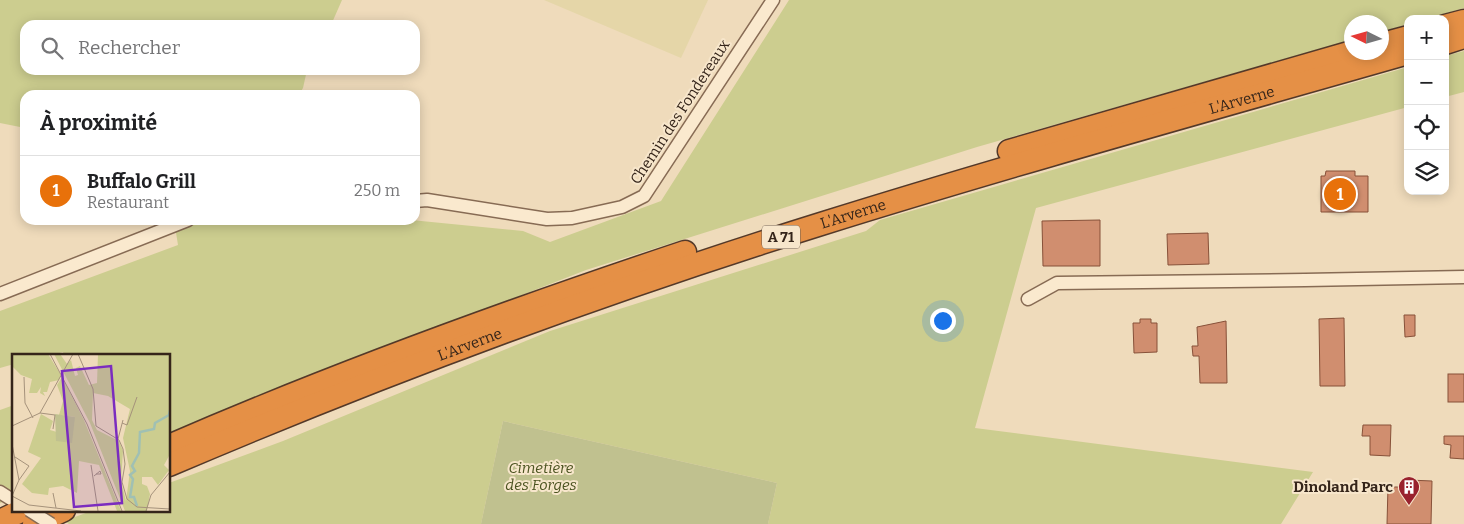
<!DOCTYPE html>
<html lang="fr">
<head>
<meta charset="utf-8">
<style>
	:root { --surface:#fff; --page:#f2f2f2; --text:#202124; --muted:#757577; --line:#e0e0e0; --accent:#2563eb }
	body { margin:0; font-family:Bitter,serif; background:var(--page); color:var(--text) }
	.controls { position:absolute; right:15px; top:15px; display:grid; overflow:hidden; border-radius:10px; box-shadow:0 2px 12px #0003 }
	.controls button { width:45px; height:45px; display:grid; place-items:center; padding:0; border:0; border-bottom:1px solid var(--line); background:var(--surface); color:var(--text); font:25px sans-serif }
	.compass { position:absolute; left:1344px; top:15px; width:45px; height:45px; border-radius:50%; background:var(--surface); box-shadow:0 2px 12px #0003; rotate:275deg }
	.you { position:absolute; left:942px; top:320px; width:18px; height:18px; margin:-12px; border:4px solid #fff; border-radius:50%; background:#1a73e8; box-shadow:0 0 0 8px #1a73e833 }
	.badge { display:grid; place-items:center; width:32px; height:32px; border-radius:50%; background:var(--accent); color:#fff; font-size:16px; font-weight:700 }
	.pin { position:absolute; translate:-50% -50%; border:2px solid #fff; box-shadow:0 1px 5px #0006 }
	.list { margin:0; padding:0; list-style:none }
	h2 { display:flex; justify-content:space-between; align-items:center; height:65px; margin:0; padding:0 20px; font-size:21px }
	h2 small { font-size:16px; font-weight:400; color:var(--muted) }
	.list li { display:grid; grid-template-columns:32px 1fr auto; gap:15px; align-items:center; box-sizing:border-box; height:70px; padding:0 20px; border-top:1px solid var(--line) }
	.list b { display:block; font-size:19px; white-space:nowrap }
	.list p { margin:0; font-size:16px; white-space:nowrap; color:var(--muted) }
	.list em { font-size:16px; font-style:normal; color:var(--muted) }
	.icon { flex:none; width:28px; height:28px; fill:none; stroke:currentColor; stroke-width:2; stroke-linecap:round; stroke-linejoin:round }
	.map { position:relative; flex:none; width:1464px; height:524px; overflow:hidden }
	.search { position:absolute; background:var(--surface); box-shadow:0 2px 12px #0003; left:20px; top:20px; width:400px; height:55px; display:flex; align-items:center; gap:12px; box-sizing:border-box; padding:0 18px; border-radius:15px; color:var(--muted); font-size:19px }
	.panel { position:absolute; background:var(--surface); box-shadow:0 2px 12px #0003; left:20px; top:90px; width:400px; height:135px; border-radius:15px }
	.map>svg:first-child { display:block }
</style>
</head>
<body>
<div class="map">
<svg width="1464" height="524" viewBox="0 0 1464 524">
	<rect width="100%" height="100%" fill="#efdbbb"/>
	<path fill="#e5d6a8" d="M544,0H708L681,58Z"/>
	<g fill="#cccd8f">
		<path d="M0,0H342L331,25H25V70H307L303,88L299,95H25V128L0,123Z"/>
		<path d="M789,0H1464V8L1426,19H1408V24L1382,32V22H1352L1351,40L977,147L586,270L169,433V355H64L63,352L52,355H14V364L0,368V311L178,245L174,220H411L523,231L550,242L661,201Z"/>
		<path d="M1464,51V92L1445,97V56Z"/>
		<path d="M1408,67V107L1036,208L975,428L1313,472L1281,524H768L777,483L503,421L481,524H69L64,521L94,510H169V483L283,441L550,331L866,231L880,220Z"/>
		<path d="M14,405V497L0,503V410Z"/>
	</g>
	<path fill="#c0c18f" d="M503,421L777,483L768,524H481Z"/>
	<g fill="#d08e6f" stroke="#875139">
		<path d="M1326,171H1355V176H1368V212H1321V176H1325Z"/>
		<path d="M1100,220V266H1043L1042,221Z"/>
		<path d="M1208,233L1209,264L1168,265L1167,234Z"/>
		<path d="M1404,315H1415V336L1405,337Z"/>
		<path d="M1344,318L1345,386H1320L1319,319Z"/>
		<path d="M1140,319H1151V323H1157V352L1134,353L1133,323H1140Z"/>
		<path d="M1226,321L1227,383H1200L1199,356H1193L1192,346H1198L1197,327Z"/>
		<rect x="1448" y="374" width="16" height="28"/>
		<path d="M1363,425H1391L1390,456L1370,455V436H1362Z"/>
		<path d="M1444,436H1464V459L1450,458L1451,445L1444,444Z"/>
		<path d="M1409,480L1432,481L1431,524H1387L1388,487H1409Z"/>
	</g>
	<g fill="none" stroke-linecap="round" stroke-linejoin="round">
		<g stroke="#876b54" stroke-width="15">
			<g id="street">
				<path d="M415,201L427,200L547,219L572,218L622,207L644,196L773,0"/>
				<path d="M0,294L188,220"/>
				<path d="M1028,299L1057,283L1305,280L1464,277"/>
				<path d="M0,492L14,501"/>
			</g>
		</g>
		<g stroke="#543929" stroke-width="25">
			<g id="highway">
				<path d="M1445,26L1464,21"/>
				<path d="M1445,43L1464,37"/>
				<path d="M1382,44L1408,37"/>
				<path d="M1009,151L1352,52"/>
				<path d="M169,446C337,373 511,310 685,252"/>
				<path id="s1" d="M169,465C382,374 600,293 821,224C1016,163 1212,109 1408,53"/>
				<path d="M0,521L23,510"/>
				<path d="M34,524L64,510"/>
			</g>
		</g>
		<use href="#street" stroke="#fae9ce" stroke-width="12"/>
		<use href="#highway" stroke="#e59046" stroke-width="22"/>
		<g stroke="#876b54" stroke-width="15" stroke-linecap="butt">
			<path id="street-bridge" d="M29,510L51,524"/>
		</g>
		<use href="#street-bridge" stroke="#fae9ce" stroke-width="12"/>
	</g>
	<defs>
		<g id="building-pin" transform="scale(1.125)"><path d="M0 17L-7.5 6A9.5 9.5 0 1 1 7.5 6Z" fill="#99222e" stroke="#f7e6cb"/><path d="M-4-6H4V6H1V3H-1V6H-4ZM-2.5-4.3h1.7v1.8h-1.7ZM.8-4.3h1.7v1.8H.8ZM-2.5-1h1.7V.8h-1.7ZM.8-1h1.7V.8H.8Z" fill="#fff"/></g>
	</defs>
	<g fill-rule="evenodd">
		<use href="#building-pin" x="1409" y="487"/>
	</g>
	<g text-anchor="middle" stroke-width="4" stroke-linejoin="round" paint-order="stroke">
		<rect fill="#f7e6cb" stroke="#6f5f4f" stroke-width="1" x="762" y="225.5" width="38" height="23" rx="4"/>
		<g font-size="14" font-weight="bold" fill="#35251a">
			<text x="781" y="242">A 71</text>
		</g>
		<g font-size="15" fill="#35251a" stroke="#f7e6cb">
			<text dy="5" stroke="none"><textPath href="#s1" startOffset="1134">L'Arverne</textPath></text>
			<text transform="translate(680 112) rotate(-57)" y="5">Chemin des Fondereaux</text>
			<text dy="5" stroke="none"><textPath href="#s1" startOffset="729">L'Arverne</textPath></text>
			<text dy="5" stroke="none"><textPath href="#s1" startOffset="324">L'Arverne</textPath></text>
		</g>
		<g font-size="15" font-style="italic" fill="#4b5320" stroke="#f7e6cb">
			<text x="541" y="473">Cimetière<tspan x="541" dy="17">des Forges</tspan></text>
		</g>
		<g font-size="15" font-weight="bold" fill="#35251a" stroke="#f7e6cb" text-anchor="end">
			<text x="1393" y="492">Dinoland Parc</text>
		</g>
	</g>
	<g transform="translate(12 354)">
		<rect width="158" height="158" fill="#efdbbb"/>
		<path d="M0,0H36L49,21L47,26L38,28L35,38H31L33,42L28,39L29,33L25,39H17L20,25L9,21L0,12ZM42,0H48L55,10L59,6L63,22L66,21L64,14L68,12L77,31L85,29L86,0H157V102L152,111L157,116L146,131L140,123H130V130L135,132L138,140L135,157H113L78,69ZM81,39L96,42L118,55L111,84L118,117L114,147L109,127L111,97L107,87L85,76L80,66ZM50,23L72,66L109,157H105L87,111L67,107L65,139L51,132L37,134L36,141L20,139L10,130L29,104L16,98L29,60L41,67L38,76L45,78L44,87L63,63L47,61L51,47L45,31Z" fill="#cccd8f" fill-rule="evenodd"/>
		<path d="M43,60L63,63L60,89L44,87Z" fill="#c0c18f"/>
		<path fill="none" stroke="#a0c0b3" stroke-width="2.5" d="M125,152L122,143H118L121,125L118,121L123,117L120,112L127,99L128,78L142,75L143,69L157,61L158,56"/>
		<path fill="none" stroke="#a5927b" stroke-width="1" d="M38,0L75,70L110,157M66,0L81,35L84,72L107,86L111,95L113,110L110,128L115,145L125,153L158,155M12,23L13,49L21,64M28,59L43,61L41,75M110,69L115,71L125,43M0,72L28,59L61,0M106,85L111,66M0,90L7,126L0,142M3,103L17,112L7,126M79,111L86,157M82,122L88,117L89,120H84M41,139L44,154M0,142L17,151L69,157M134,157L139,141L158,118"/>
		<path fill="#7b2cbf" fill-opacity="0.15" stroke="#7b2cbf" stroke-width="2.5" d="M99,12L110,149L62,153L50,17Z"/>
		<rect width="158" height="158" fill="none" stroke="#35251a" stroke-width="2.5"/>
	</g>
</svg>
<div class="controls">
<button>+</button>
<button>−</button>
<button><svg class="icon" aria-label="locate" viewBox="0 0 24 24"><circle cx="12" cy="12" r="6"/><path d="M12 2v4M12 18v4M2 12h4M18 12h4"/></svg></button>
<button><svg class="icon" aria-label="layers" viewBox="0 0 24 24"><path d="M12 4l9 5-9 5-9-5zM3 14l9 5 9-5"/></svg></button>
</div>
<svg class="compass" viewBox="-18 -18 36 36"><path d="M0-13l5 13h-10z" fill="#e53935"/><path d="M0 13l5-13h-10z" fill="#757577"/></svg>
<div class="you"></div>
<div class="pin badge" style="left:1340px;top:194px;background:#e8710a">1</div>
<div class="search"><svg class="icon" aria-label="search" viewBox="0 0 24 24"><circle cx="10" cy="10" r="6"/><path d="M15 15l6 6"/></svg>Rechercher</div>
<section class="panel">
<h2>À proximité<small></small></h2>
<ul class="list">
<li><span class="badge" style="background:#e8710a">1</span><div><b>Buffalo Grill</b><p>Restaurant</p></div><em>250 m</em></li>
</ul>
</section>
</div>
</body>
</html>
